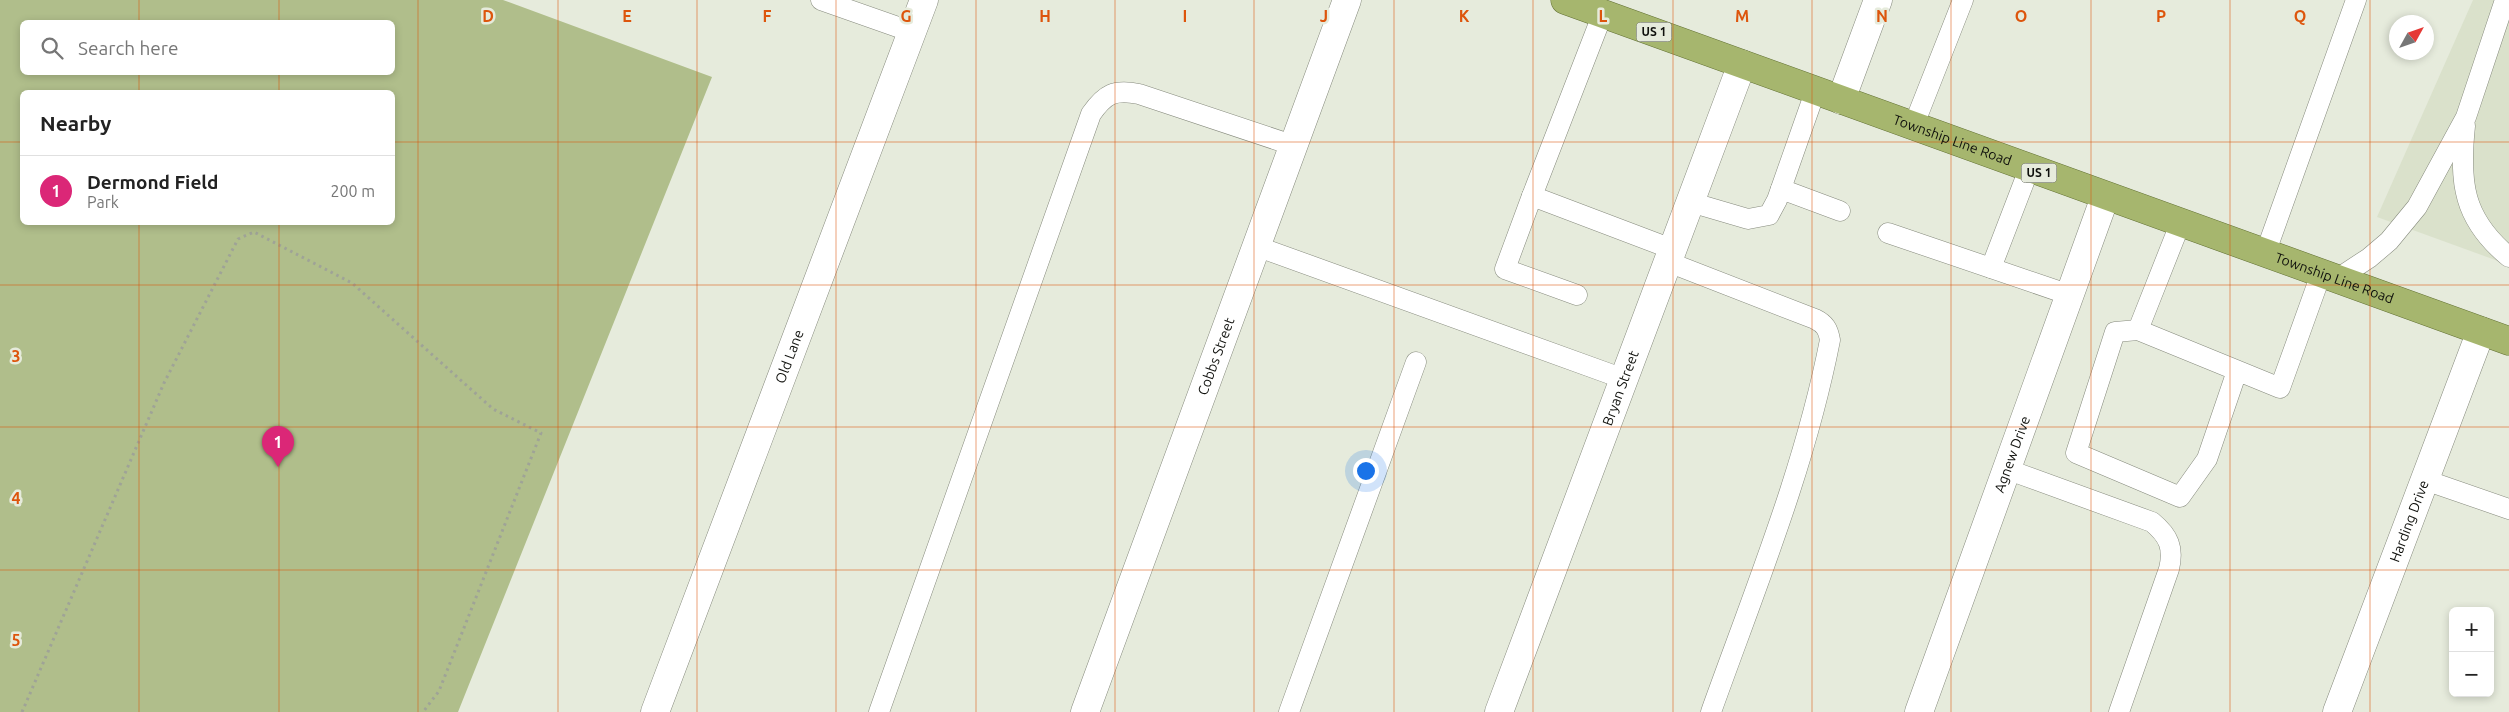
<!DOCTYPE html>
<html lang="en">
<head>
<meta charset="utf-8">
<style>
	:root { --surface:#fff; --page:#f6f6f6; --text:#222; --muted:#767676; --line:#e0e0e0; --accent:#db2777 }
	body { margin:0; font-family:Ubuntu,sans-serif; background:var(--page); color:var(--text) }
	.controls { position:absolute; right:15px; bottom:15px; display:grid; overflow:hidden; border-radius:8px; box-shadow:0 2px 8px #0003 }
	.controls button { width:45px; height:45px; display:grid; place-items:center; padding:0; border:0; border-bottom:1px solid var(--line); background:var(--surface); color:var(--text); font:25px sans-serif }
	.compass { position:absolute; left:2389px; top:15px; width:45px; height:45px; border-radius:50%; background:var(--surface); box-shadow:0 2px 8px #0003; rotate:50deg }
	.you { position:absolute; left:1365px; top:470px; width:18px; height:18px; margin:-12px; border:4px solid #fff; border-radius:50%; background:#1a73e8; box-shadow:0 0 0 8px #1a73e833 }
	.badge { display:grid; place-items:center; width:32px; height:32px; border-radius:50%; background:var(--accent); color:#fff; font-size:16px; font-weight:700 }
	.pin { position:absolute; translate:-50% -41px; filter:drop-shadow(0 1px 2px #0008) }
	.pin::after { content:''; position:absolute; top:26px; width:18px; height:15px; background:inherit; clip-path:polygon(0 0,100% 0,50% 100%) }
	.list { margin:0; padding:0; list-style:none }
	h2 { display:flex; justify-content:space-between; align-items:center; height:65px; margin:0; padding:0 20px; font-size:21px }
	h2 small { font-size:16px; font-weight:400; color:var(--muted) }
	.list li { display:grid; grid-template-columns:32px 1fr auto; gap:15px; align-items:center; box-sizing:border-box; height:70px; padding:0 20px; border-top:1px solid var(--line) }
	.list b { display:block; font-size:19px; white-space:nowrap }
	.list p { margin:0; font-size:16px; white-space:nowrap; color:var(--muted) }
	.list em { font-size:16px; font-style:normal; color:var(--muted) }
	.icon { flex:none; width:28px; height:28px; fill:none; stroke:currentColor; stroke-width:2; stroke-linecap:round; stroke-linejoin:round }
	.map { position:relative; flex:none; width:2509px; height:712px; overflow:hidden }
	.search { position:absolute; background:var(--surface); box-shadow:0 2px 8px #0003; left:20px; top:20px; width:375px; height:55px; display:flex; align-items:center; gap:12px; box-sizing:border-box; padding:0 18px; border-radius:8px; color:var(--muted); font-size:19px }
	.panel { position:absolute; background:var(--surface); box-shadow:0 2px 8px #0003; left:20px; top:90px; width:375px; height:135px; border-radius:8px }
	.map>svg:first-child { display:block }
</style>
</head>
<body>
<div class="map">
<svg width="2509" height="712" viewBox="0 0 2509 712">
	<rect width="100%" height="100%" fill="#e6ebdc"/>
	<path fill="#dae1cb" d="M2473,0H2509V265L2377,217Z"/>
	<path fill="#b0be8b" fill-rule="evenodd" d="M0,0H503L712,77L458,712H0ZM22,22H392V72H22ZM22,92H392V222H22Z"/>
	<g fill="none" stroke-linecap="round" stroke-linejoin="round">
		<g stroke="#868a7d" stroke-width="21">
			<g id="service">
				<path d="M821,0L912,32"/>
				<path d="M1603,13L1532,196L1672,249"/>
				<path d="M2465,126C2459,183 2463,219 2509,257"/>
				<path d="M1913,127L1963,0"/>
				<path d="M1781,189L1840,211"/>
				<path d="M1532,196L1505,269L1577,295"/>
				<path d="M1690,202L1748,219L1769,215L1777,200L1815,92"/>
				<path d="M1888,233L2070,295"/>
				<path d="M1256,246L1624,379"/>
				<path d="M2265,254L2356,0"/>
				<path d="M1668,262L1815,319C1825,324 1828,329 1830,340C1805,468 1755,589 1711,712"/>
				<path d="M1991,268L2029,169"/>
				<path d="M2337,279L2369,258L2389,241L2417,207L2466,117L2505,0"/>
				<path d="M2138,330L2180,224"/>
				<path d="M2237,371L2207,459L2180,497L2076,453L2115,332L2138,330L2280,388L2321,274"/>
				<path d="M2006,469L2152,522C2169,536 2174,548 2169,569L2119,712"/>
				<path d="M2425,480L2509,509"/>
				<path d="M879,712L1091,114C1105,94 1114,89 1139,94L1292,145"/>
				<path d="M1289,712L1416,362"/>
			</g>
		</g>
		<g stroke="#868a7d" stroke-width="29">
			<g id="minor">
				<path d="M1841,100L1878,0"/>
				<path id="s1" d="M655,712L924,0"/>
				<path id="s2" d="M1085,712L1347,0"/>
				<path id="s3" d="M1499,712L1742,64"/>
				<path id="s4" d="M1919,712L2105,197"/>
				<path id="s5" d="M2337,712L2481,331"/>
			</g>
		</g>
		<g stroke="#627034" stroke-width="29">
			<g id="trunk">
				<path id="s6" d="M1565,0L2509,341"/>
			</g>
		</g>
		<path stroke="#9fa397" stroke-width="3" stroke-dasharray="2.5 4" stroke-linecap="butt" d="M22,712L164,383L238,239L254,232L352,283L493,409L541,433L439,691L423,712"/>
		<use href="#service" stroke="#fff" stroke-width="20"/>
		<use href="#minor" stroke="#fff" stroke-width="28"/>
		<use href="#trunk" stroke="#a6b66e" stroke-width="28"/>
	</g>
	<path fill="none" stroke="#dd550c" stroke-width="1" stroke-opacity="0.55" d="M139,0V22M279,0V22M418,0V712M558,0V712M697,0V712M836,0V712M976,0V712M1115,0V712M1254,0V712M1394,0V712M1533,0V712M1673,0V712M1812,0V712M1951,0V712M2091,0V712M2230,0V712M2370,0V712M139,72V92M279,72V92M0,142H22M392,142H2509M139,222V712M279,222V712M0,285H2509M0,427H2509M0,570H2509"/>
	<g text-anchor="middle" stroke-width="5" stroke-linejoin="round" paint-order="stroke">
		<g fill="#e6ebdc" stroke="#50524a" stroke-width="1">
			<rect x="1636.5" y="22.5" width="35" height="19" rx="4"/>
			<rect x="2021.5" y="163.5" width="35" height="19" rx="4"/>
		</g>
		<g font-size="12" font-weight="bold" fill="#0f100c">
			<text x="1654" y="36">US 1</text>
			<text x="2039" y="177">US 1</text>
		</g>
		<g font-size="14" fill="#0f100c" stroke="#e6ebdc">
			<text dy="5" stroke="none"><textPath href="#s6" startOffset="412">Township Line Road</textPath></text>
			<text dy="5" stroke="none"><textPath href="#s6" startOffset="818">Township Line Road</textPath></text>
			<text dy="5" stroke="none"><textPath href="#s1" startOffset="380">Old Lane</textPath></text>
			<text dy="5" stroke="none"><textPath href="#s2" startOffset="379">Cobbs Street</textPath></text>
			<text dy="5" stroke="none"><textPath href="#s3" startOffset="346">Bryan Street</textPath></text>
			<text dy="5" stroke="none"><textPath href="#s4" startOffset="274">Agnew Drive</textPath></text>
			<text dy="5" stroke="none"><textPath href="#s5" startOffset="204">Harding Drive</textPath></text>
		</g>
	</g>
	<g font-size="16" text-anchor="middle" font-weight="bold" fill="#dd550c" stroke="#e6ebdc" stroke-width="5" stroke-linejoin="round" paint-order="stroke">
		<text x="488" y="22">D</text>
		<text x="627" y="22">E</text>
		<text x="767" y="22">F</text>
		<text x="906" y="22">G</text>
		<text x="1045" y="22">H</text>
		<text x="1185" y="22">I</text>
		<text x="1324" y="22">J</text>
		<text x="1464" y="22">K</text>
		<text x="1603" y="22">L</text>
		<text x="1742" y="22">M</text>
		<text x="1882" y="22">N</text>
		<text x="2021" y="22">O</text>
		<text x="2161" y="22">P</text>
		<text x="2300" y="22">Q</text>
		<text x="16" y="362">3</text>
		<text x="16" y="504">4</text>
		<text x="16" y="646">5</text>
	</g>
</svg>
<div class="controls">
<button>+</button>
<button>−</button>
</div>
<svg class="compass" viewBox="-18 -18 36 36"><path d="M0-13l5 13h-10z" fill="#e53935"/><path d="M0 13l5-13h-10z" fill="#767676"/></svg>
<div class="you"></div>
<div class="pin badge" style="left:278px;top:467px">1</div>
<div class="search"><svg class="icon" aria-label="search" viewBox="0 0 24 24"><circle cx="10" cy="10" r="6"/><path d="M15 15l6 6"/></svg>Search here</div>
<section class="panel">
<h2>Nearby<small></small></h2>
<ul class="list">
<li><span class="badge">1</span><div><b>Dermond Field</b><p>Park</p></div><em>200 m</em></li>
</ul>
</section>
</div>
</body>
</html>
